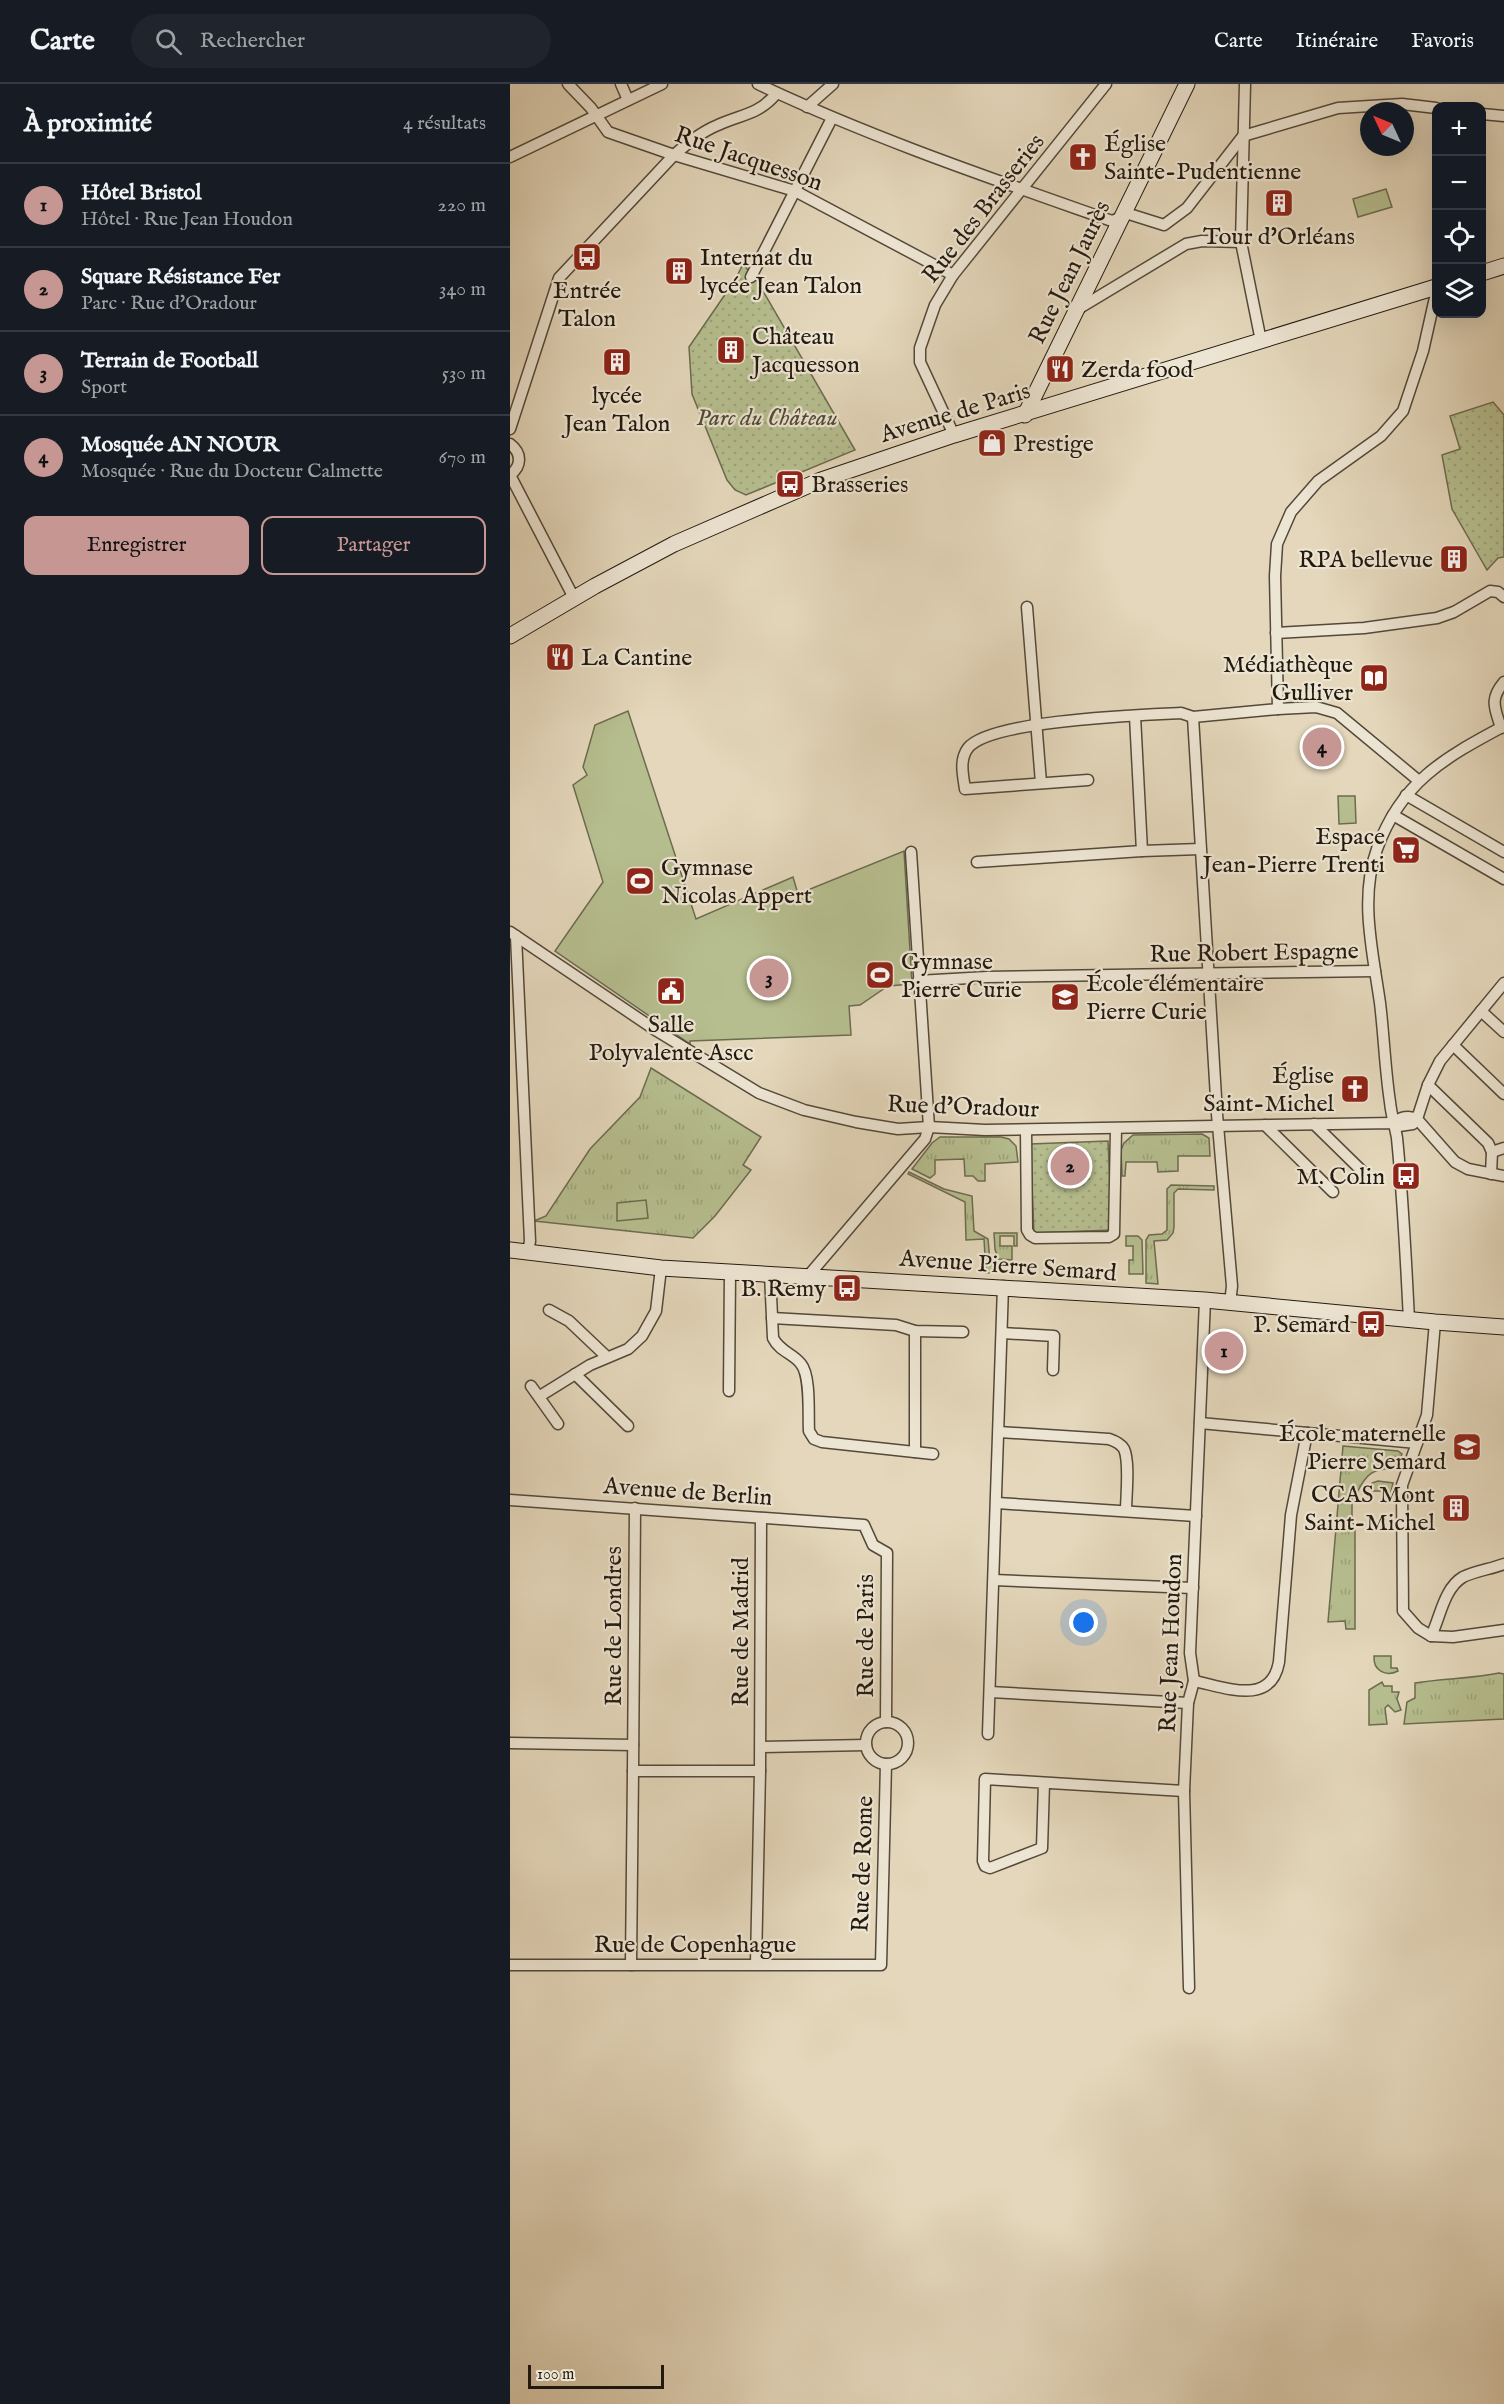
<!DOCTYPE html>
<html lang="fr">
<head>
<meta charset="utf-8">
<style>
	:root { --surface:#171b24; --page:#20242c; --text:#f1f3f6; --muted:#9ea1a6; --line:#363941; --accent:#c59692 }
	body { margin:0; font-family:"IM FELL English",serif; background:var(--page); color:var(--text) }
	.controls { position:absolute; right:18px; top:18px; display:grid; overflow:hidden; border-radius:12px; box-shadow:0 6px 24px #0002 }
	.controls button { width:54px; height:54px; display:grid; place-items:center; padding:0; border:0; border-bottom:2px solid var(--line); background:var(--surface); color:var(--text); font:30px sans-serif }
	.compass { position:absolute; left:850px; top:18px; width:54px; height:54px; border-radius:50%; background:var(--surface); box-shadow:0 6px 24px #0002; rotate:314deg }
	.scale { position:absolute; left:18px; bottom:15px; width:136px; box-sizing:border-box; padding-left:6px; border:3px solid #231a0f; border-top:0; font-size:16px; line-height:21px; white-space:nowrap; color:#231a0f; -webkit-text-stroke:4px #ede5d3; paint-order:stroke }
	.you { position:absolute; left:574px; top:1539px; width:21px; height:21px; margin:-15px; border:4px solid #fff; border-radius:50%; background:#1a73e8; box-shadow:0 0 0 9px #1a73e833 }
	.badge { display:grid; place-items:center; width:39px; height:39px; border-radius:50%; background:var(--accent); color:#111; font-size:20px; font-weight:700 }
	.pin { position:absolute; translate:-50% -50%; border:3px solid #fff; box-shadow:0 2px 6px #0006 }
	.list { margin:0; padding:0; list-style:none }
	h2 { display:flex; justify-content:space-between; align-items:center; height:78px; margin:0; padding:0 24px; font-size:26px }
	h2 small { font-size:20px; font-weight:400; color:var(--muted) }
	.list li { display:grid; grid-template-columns:39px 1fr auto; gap:18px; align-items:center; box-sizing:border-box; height:84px; padding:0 24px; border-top:2px solid var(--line) }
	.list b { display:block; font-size:22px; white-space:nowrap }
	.list p { margin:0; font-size:20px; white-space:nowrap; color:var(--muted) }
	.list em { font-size:20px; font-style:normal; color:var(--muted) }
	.actions { display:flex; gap:12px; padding:18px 24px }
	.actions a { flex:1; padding:14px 0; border:2px solid var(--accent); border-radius:12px; text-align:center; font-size:21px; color:var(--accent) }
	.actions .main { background:var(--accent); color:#111 }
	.icon { flex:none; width:33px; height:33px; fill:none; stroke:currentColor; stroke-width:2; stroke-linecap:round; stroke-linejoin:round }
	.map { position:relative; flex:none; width:994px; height:2320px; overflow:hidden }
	header { display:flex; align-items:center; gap:36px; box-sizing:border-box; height:84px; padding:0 30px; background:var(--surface); border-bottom:2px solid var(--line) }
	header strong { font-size:28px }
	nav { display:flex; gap:33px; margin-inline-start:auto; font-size:21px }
	.search { width:420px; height:54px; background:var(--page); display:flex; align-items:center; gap:15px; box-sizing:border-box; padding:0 21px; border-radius:33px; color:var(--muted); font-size:22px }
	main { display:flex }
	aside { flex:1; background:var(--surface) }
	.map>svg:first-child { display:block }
</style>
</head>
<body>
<header>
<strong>Carte</strong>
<div class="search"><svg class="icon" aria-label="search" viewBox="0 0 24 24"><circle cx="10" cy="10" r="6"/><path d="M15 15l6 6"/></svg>Rechercher</div>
<nav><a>Carte</a><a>Itinéraire</a><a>Favoris</a></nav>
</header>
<main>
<aside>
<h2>À proximité<small>4 résultats</small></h2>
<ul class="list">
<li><span class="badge">1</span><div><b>Hôtel Bristol</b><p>Hôtel · Rue Jean Houdon</p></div><em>220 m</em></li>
<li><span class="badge">2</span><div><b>Square Résistance Fer</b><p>Parc · Rue d'Oradour</p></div><em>340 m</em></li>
<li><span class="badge">3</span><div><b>Terrain de Football</b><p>Sport</p></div><em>530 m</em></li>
<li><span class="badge">4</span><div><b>Mosquée AN NOUR</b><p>Mosquée · Rue du Docteur Calmette</p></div><em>670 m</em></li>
</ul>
<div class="actions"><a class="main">Enregistrer</a><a>Partager</a></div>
</aside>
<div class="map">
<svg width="994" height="2320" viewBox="0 0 994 2320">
	<defs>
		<pattern id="grass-tufts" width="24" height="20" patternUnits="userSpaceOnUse" patternTransform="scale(1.5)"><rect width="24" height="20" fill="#b6be8f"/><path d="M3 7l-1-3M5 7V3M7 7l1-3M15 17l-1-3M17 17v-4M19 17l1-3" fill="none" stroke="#9ca37a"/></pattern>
		<pattern id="park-dots" width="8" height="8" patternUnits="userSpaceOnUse" patternTransform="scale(1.5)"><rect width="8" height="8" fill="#b6be8f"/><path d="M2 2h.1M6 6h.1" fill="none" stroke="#9ca37a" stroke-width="1.8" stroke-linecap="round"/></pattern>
	</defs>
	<rect width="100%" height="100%" fill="#e4d7bb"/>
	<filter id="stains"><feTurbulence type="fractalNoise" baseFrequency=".00333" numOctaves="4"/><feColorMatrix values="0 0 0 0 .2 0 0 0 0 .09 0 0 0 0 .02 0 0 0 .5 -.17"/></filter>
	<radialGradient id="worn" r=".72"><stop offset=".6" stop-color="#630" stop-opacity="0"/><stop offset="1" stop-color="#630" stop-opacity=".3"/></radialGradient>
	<g fill="url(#grass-tufts)" stroke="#6c6c4f" stroke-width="1.5">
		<path d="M141,984L251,1053L233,1081L241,1086L205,1132L183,1154L24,1137L36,1132L80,1065L130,1013Z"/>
		<path d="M692,1050L699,1054L700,1072H668V1087L648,1088L647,1078H616L615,1092H612L611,1066L614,1059L623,1051Z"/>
		<path d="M430,1053H491L499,1055L506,1062L508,1078L475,1080V1097H468L463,1092H455L454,1075L425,1076V1090L420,1094L402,1085L422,1059Z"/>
		<path d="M399,1088L434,1105L462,1112L464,1147L478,1155L480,1178L485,1183L486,1188L476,1189L474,1155L456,1156L455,1118L398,1090Z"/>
		<path d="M661,1101L704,1102V1106L668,1105L664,1109V1143L663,1149L657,1156L644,1157L648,1200L636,1199V1156L639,1151L652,1150L657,1146V1105Z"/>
		<path d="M484,1149H507V1162H504V1152H490V1162H502V1176L488,1175L485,1165Z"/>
		<path d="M616,1152H628L632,1156L633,1190H619V1176H623V1162H616Z"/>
		<path d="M833,1362L888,1367L892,1370L886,1384C862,1385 856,1389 846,1411H842V1439L845,1440V1545H836L835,1537L818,1538Z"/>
		<path d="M868,1397L883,1399L879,1417H874V1407H859L862,1399Z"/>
		<path d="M864,1572H881V1584H887L888,1587C876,1593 863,1587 864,1572Z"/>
		<path d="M989,1589L994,1590V1635L894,1640L897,1618L905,1614V1599C933,1594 961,1595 989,1589Z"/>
		<path d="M872,1598L874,1602H882V1608H889L887,1615L891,1626L885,1628L878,1621L875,1624L877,1640L859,1641V1606Z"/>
	</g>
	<g fill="url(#park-dots)" stroke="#6c6c4f" stroke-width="1.5">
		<path d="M233,180L238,186L237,190L246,195L345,366L236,411L225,406L217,396L182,310L179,263L225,196Z"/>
		<path d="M983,318L994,331V473L988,474L977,486L942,425L932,371L950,365L940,332Z"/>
		<path d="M598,1057L602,1146L524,1149L520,1060Z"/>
	</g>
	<g fill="#b6be8f" stroke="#6c6c4f" stroke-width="1.5">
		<path d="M876,105L882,123L848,133L843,115Z"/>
		<path d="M118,627L186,835L283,793L288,810L394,767L402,900L378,902L350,921L339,922L341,951L180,957V960L45,867L93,798L63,701L77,691L73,683L85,641Z"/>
		<path d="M828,712H845L846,739L829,740Z"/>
		<path d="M136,1116L138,1134L107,1137V1119Z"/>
	</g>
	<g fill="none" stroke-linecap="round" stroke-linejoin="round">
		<g stroke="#53493a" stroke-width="13">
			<g id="street">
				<path d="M58,0L81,24L98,48L164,71L285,107L443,191"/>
				<path d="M111,0L118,16"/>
				<path d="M248,0C362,54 483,95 602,137L619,130L654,141L677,124L733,52L828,24L892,20L926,24"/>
				<path d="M735,0L731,158L751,257"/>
				<path d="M297,23L323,0"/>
				<path d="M972,30L994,32"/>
				<path d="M0,73L152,0"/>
				<path d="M241,193L322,34"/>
				<path d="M568,225L676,160L692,157L731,158"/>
				<path d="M0,345L49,194L164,71C178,59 191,48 208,41C232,30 248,31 266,10"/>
				<path d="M444,351L410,278V264L425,221L443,191L596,0"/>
				<path d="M0,360C12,369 12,382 0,391L64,514"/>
				<path d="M517,523L531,699"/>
				<path d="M766,549L854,544L927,534L944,528L980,507L988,508L994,513"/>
				<path d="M768,625L806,623L827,629L909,697"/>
				<path d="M625,632L632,767"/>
				<path d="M683,633L707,1030L722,1202L720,1219"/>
				<path d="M991,644C985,624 979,616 994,598"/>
				<path d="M578,696L455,705C453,691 449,676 458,664C480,636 631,631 671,629L683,633L768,625L765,492L767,460L781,428L808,397L871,352L893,327L913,267L926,209"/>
				<path d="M896,711L994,768"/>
				<path d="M883,731L994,795"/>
				<path d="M467,778L632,767L690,765"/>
				<path d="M0,848L147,947L249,1009L294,1026L346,1038L388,1045L419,1043L475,1046L884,1039L889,1042L903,1040L907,1035"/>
				<path d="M6,852L20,1157L18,1168"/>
				<path d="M408,897L477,893L865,887"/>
				<path d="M971,927L994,948"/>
				<path d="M943,961L994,1010"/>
				<path d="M918,1001L978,1059L982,1068L981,1090"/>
				<path d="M907,1035L918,1001L930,977L994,899"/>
				<path d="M907,1035L945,1078L958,1085L994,1092"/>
				<path d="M884,1039C890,1033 899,1031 907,1035"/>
				<path d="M804,1040L852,1087"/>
				<path d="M755,1041L823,1108"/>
				<path d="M516,1046L517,1146L520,1151L525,1154L599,1153L604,1150L606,1045"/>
				<path d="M982,1068L994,1064"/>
				<path d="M260,1190L263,1254C270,1268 283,1269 291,1280C301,1292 298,1331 299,1347L304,1355L312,1358L423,1370"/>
				<path d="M299,1191L415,1055L419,1043L401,768"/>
				<path d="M39,1226L59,1237L97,1273"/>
				<path d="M262,1234L386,1241L405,1247L453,1248"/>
				<path d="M899,1236C896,1175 893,1114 887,1054C885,1042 881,1030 880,1018C875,985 874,952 870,919C863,869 849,814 867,765C891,698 934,674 994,642"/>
				<path d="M925,1238L917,1331L892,1401L893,1527L908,1544L921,1552L943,1553L994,1546"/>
				<path d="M405,1247V1368"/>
				<path d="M492,1249L544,1252L543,1286"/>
				<path d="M65,1290L118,1342"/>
				<path d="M21,1302L48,1340"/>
				<path d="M219,1307L220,1188"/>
				<path d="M30,1312L80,1281L118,1265L132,1252L146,1227L151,1184"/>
				<path d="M690,1339L907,1359"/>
				<path d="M489,1348L599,1355C605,1357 611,1360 614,1365C620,1378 616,1412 616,1427"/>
				<path d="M0,1416L354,1441L363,1461L377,1469L376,1638"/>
				<path d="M487,1419L686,1432"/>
				<path d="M125,1424L123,1687H250L251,1434"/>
				<path d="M484,1496L683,1504"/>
				<path d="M921,1552C930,1534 934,1504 953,1493C965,1487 981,1485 994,1480"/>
				<path d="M684,1597C715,1603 761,1623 769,1578L781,1431L797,1349"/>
				<path d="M480,1608L678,1619"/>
				<circle cx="377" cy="1659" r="21"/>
				<path d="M478,1650L493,1202"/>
				<path d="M0,1659L123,1661"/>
				<path d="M251,1663L356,1661"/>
				<path d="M534,1699L532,1764L480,1784L475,1782L473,1777L475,1695L674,1707"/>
				<path d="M246,1880L250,1687"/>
				<path d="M0,1881H371L376,1680"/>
				<path d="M121,1881L123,1687"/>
				<path d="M679,1904L674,1707L678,1619L684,1597L680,1569L695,1216"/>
			</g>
		</g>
		<g stroke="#231a0f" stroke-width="17">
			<g id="secondary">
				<path d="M972,189L994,182"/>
				<path d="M515,331L677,0"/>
				<path d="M0,552L85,502L164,460L311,396L444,351L926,203"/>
				<path d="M0,1166L151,1184L695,1216L925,1238L994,1243"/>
			</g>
		</g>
		<use href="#street" stroke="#ede5d3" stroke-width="10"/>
		<use href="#secondary" stroke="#ede5d3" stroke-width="15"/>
	</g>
	<defs>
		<g id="church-square" transform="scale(1.5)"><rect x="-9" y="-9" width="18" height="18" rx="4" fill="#8f2418" stroke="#ede5d3"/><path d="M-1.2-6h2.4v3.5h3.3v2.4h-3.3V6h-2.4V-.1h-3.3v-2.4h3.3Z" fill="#fff"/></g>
		<g id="building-square" transform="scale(1.5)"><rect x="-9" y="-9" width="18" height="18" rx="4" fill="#8f2418" stroke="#ede5d3"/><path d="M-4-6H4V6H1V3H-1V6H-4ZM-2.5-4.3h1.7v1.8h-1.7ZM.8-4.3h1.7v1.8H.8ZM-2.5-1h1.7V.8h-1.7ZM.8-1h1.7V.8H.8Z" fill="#fff"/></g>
		<g id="bus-square" transform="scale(1.5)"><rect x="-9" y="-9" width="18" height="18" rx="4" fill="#8f2418" stroke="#ede5d3"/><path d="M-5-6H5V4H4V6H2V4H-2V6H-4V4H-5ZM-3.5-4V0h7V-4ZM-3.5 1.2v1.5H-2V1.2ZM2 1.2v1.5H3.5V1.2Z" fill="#fff"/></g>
		<g id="restaurant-square" transform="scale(1.5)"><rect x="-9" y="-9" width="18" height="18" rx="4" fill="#8f2418" stroke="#ede5d3"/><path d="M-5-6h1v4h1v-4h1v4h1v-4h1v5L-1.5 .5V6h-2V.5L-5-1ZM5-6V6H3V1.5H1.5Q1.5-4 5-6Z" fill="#fff"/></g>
		<g id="shop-square" transform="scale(1.5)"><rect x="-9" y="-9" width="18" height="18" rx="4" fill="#8f2418" stroke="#ede5d3"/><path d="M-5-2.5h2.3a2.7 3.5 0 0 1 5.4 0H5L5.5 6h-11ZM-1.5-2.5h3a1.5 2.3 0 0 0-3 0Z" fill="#fff"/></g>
		<g id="library-square" transform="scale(1.5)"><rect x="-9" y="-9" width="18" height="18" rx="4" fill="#8f2418" stroke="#ede5d3"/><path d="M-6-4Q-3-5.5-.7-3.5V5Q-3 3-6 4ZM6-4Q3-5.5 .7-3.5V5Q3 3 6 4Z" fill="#fff"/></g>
		<g id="supermarket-square" transform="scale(1.5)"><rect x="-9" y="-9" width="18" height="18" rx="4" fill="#8f2418" stroke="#ede5d3"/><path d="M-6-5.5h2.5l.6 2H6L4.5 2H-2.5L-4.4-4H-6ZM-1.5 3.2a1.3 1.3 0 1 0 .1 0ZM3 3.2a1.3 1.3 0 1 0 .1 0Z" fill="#fff"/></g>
		<g id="stadium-square" transform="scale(1.5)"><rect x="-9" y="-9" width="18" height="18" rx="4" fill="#8f2418" stroke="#ede5d3"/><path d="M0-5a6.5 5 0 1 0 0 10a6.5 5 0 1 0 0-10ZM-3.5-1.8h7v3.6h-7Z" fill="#fff"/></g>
		<g id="civic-square" transform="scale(1.5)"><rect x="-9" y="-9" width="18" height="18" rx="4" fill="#8f2418" stroke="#ede5d3"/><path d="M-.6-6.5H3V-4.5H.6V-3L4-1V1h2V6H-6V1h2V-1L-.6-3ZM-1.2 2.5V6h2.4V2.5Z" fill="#fff"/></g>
		<g id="school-square" transform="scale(1.5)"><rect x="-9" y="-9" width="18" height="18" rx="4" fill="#8f2418" stroke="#ede5d3"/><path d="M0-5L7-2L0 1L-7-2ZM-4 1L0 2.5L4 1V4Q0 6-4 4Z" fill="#fff"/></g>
	</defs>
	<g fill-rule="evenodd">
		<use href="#church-square" x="573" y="73"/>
		<use href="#building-square" x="769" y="119"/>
		<use href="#bus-square" x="77" y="173"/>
		<use href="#building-square" x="169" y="187"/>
		<use href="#building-square" x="221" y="266"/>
		<use href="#building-square" x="107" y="278"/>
		<use href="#restaurant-square" x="550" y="285"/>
		<use href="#shop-square" x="482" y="359"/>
		<use href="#bus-square" x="280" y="400"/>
		<use href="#building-square" x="944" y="475"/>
		<use href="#restaurant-square" x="50" y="573"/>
		<use href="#library-square" x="864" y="594"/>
		<use href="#supermarket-square" x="896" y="766"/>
		<use href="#stadium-square" x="130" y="797"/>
		<use href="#stadium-square" x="370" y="891"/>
		<use href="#civic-square" x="161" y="907"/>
		<use href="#school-square" x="555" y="913"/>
		<use href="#church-square" x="845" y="1005"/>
		<use href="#bus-square" x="896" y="1092"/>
		<use href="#bus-square" x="337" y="1204"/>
		<use href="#bus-square" x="861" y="1240"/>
		<use href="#school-square" x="957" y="1363"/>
		<use href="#building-square" x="946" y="1424"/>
	</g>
	<g text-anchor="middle" stroke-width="4.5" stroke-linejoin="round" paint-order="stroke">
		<g font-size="24" fill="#231a0f" stroke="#ede5d3" text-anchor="start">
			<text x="594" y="67">Église<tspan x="594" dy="28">Sainte-Pudentienne</tspan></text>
			<text x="769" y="160" text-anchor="middle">Tour d'Orléans</text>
			<text x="190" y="181">Internat du<tspan x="190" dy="28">lycée Jean Talon</tspan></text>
			<text x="77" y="214" text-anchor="middle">Entrée<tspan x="77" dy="28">Talon</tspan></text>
			<text x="242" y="260">Château<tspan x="242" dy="28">Jacquesson</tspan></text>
			<text x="571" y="293">Zerda food</text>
			<text x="107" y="319" text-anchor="middle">lycée<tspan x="107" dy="28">Jean Talon</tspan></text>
			<text x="503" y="367">Prestige</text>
			<text x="301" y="408">Brasseries</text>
			<text x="923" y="483" text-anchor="end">RPA bellevue</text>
			<text x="71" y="581">La Cantine</text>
			<text x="843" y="588" text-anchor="end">Médiathèque<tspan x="843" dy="28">Gulliver</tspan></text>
			<text x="875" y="760" text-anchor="end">Espace<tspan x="875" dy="28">Jean-Pierre Trenti</tspan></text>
			<text x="151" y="791">Gymnase<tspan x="151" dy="28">Nicolas Appert</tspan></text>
			<text x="391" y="885">Gymnase<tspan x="391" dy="28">Pierre Curie</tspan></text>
			<text x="576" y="907">École élémentaire<tspan x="576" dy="28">Pierre Curie</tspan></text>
			<text x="161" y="948" text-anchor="middle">Salle<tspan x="161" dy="28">Polyvalente Ascc</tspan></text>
			<text x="824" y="999" text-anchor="end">Église<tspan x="824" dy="28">Saint-Michel</tspan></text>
			<text x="875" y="1100" text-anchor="end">M. Colin</text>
			<text x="316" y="1212" text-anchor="end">B. Remy</text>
			<text x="840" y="1248" text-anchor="end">P. Semard</text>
			<text x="936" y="1357" text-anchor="end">École maternelle<tspan x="936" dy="28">Pierre Semard</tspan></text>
			<text x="925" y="1418" text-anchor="end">CCAS Mont<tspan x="925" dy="28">Saint-Michel</tspan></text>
		</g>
		<g font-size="24" fill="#231a0f" stroke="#ede5d3">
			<text transform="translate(239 74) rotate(19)" y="8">Rue Jacquesson</text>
			<text transform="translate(473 124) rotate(-52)" y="8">Rue des Brasseries</text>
			<text transform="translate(559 188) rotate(-64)" y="8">Rue Jean Jaurès</text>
			<text transform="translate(445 328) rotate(-17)" y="8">Avenue de Paris</text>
			<text transform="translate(744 868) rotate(-1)" y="8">Rue Robert Espagne</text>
			<text transform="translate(453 1022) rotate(2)" y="8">Rue d'Oradour</text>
			<text transform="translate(498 1181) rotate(4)" y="8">Avenue Pierre Semard</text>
			<text transform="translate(178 1407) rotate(4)" y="8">Avenue de Berlin</text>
			<text transform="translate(103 1542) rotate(-90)" y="8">Rue de Londres</text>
			<text transform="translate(230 1548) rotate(-90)" y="8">Rue de Madrid</text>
			<text transform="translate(355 1552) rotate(-90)" y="8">Rue de Paris</text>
			<text transform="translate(660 1559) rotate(-88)" y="8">Rue Jean Houdon</text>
			<text transform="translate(352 1780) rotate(-88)" y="8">Rue de Rome</text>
			<text x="185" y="1868">Rue de Copenhague</text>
		</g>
		<g font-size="24" font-style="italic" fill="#4f4b35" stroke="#ede5d3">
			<text x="257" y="341">Parc du Château</text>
		</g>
	</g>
	<rect width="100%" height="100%" filter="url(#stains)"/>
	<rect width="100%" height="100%" fill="url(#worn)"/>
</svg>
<div class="controls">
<button>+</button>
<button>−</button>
<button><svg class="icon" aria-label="locate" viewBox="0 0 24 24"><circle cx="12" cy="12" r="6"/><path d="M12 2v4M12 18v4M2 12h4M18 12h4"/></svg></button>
<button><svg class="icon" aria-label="layers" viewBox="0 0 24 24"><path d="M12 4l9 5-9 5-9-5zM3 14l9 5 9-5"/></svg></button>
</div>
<svg class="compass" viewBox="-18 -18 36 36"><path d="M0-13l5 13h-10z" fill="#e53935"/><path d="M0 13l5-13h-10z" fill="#9ea1a6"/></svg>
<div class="scale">100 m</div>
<div class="you"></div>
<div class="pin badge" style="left:714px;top:1267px">1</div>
<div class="pin badge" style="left:560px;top:1082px">2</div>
<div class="pin badge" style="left:259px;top:894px">3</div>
<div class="pin badge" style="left:812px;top:663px">4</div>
</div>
</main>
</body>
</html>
